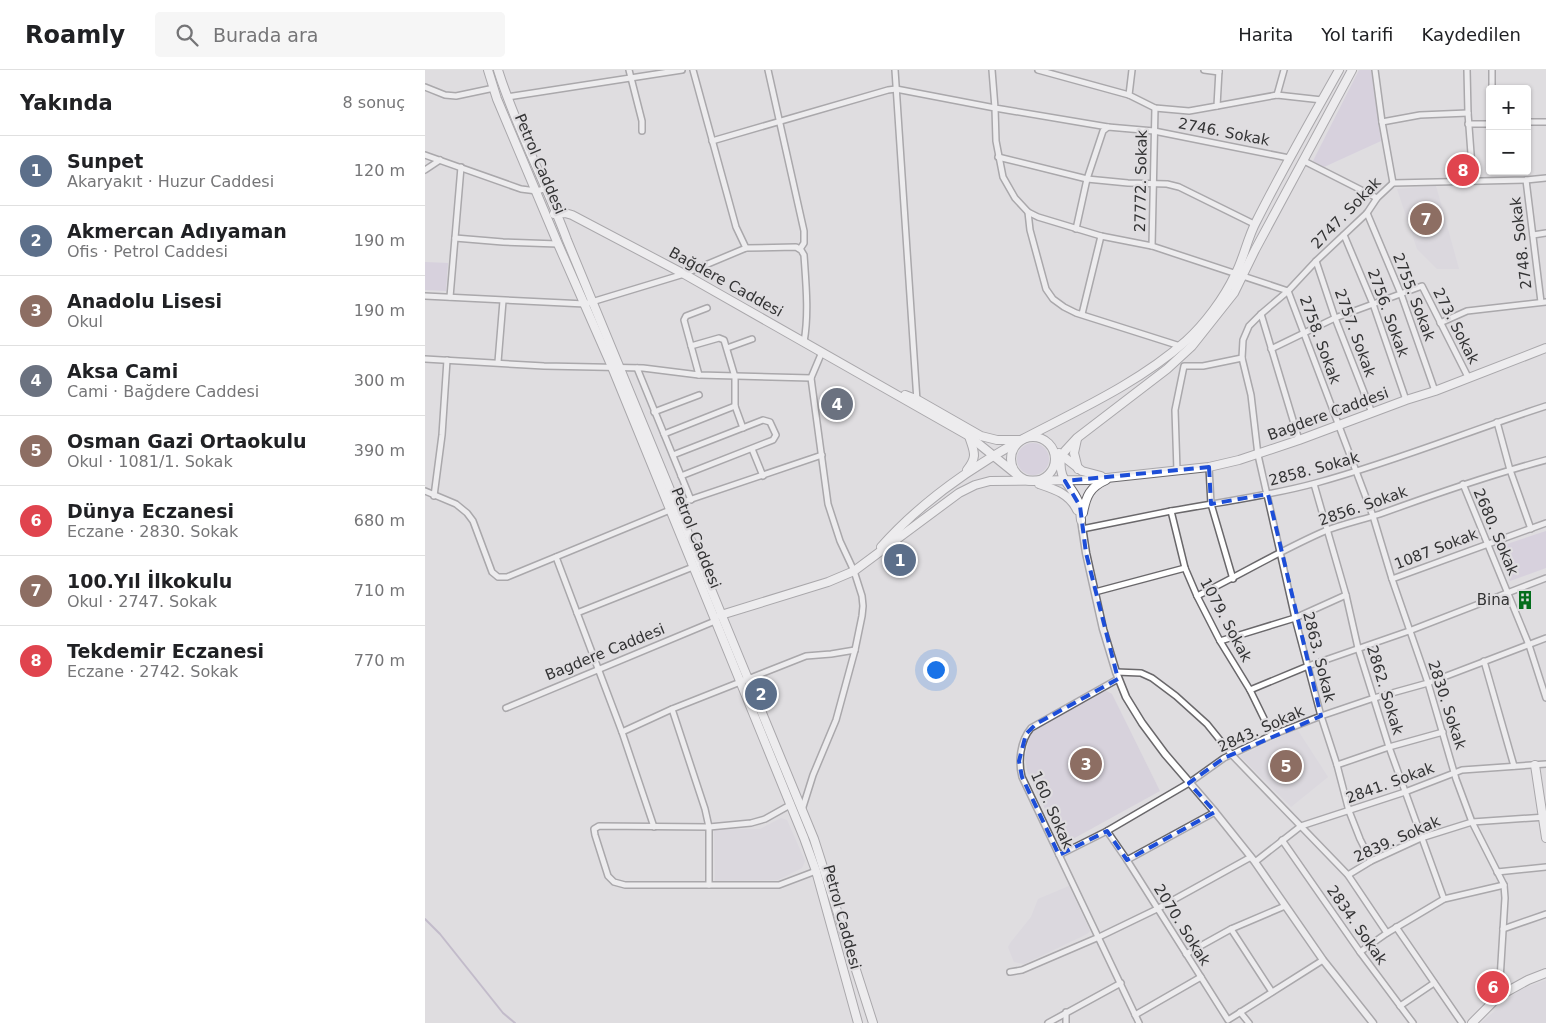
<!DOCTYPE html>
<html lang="tr">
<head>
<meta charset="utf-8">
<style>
	:root { --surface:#fff; --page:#f6f6f6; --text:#202124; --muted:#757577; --line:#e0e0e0; --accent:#046d1c }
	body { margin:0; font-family:"DejaVu Sans",sans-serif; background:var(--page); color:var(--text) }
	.controls { position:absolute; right:15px; top:15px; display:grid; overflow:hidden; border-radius:5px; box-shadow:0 1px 4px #0004 }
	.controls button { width:45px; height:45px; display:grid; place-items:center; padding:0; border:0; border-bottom:1px solid var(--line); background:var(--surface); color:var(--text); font:25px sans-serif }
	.you { position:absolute; left:510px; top:599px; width:18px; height:18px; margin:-12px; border:4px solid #fff; border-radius:50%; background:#1a73e8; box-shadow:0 0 0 8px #1a73e833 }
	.badge { display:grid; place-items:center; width:32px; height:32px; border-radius:50%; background:var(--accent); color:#fff; font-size:16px; font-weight:700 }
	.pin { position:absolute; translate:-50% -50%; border:2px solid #fff; box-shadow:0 1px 5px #0006 }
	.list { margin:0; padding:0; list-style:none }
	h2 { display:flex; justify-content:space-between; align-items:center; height:65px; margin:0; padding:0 20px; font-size:21px }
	h2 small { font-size:16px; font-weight:400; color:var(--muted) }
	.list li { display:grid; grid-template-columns:32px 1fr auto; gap:15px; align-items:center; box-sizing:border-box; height:70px; padding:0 20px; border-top:1px solid var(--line) }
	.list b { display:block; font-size:19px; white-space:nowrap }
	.list p { margin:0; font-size:16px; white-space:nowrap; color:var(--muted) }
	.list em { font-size:16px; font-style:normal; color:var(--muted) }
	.icon { flex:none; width:28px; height:28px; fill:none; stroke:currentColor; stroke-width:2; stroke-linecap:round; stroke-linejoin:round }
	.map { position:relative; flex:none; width:1121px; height:953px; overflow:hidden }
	header { display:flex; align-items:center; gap:30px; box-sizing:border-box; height:70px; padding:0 25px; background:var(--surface); border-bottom:1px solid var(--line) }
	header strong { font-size:24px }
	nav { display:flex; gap:28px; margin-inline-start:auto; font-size:18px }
	.search { width:350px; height:45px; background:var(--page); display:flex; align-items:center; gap:12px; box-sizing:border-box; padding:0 18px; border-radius:5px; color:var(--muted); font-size:19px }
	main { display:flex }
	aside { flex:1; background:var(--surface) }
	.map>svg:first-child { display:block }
</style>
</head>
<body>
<header>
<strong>Roamly</strong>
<div class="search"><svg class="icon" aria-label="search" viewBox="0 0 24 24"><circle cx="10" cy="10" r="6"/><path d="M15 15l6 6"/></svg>Burada ara</div>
<nav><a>Harita</a><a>Yol tarifi</a><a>Kaydedilen</a></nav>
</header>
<main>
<aside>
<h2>Yakında<small>8 sonuç</small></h2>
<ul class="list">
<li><span class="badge" style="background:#5c6f8a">1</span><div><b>Sunpet</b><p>Akaryakıt · Huzur Caddesi</p></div><em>120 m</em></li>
<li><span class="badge" style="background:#5c6f8a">2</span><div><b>Akmercan Adıyaman</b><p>Ofis · Petrol Caddesi</p></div><em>190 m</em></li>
<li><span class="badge" style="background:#8d6e63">3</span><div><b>Anadolu Lisesi</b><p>Okul</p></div><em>190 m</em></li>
<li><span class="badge" style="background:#6b7280">4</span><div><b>Aksa Cami</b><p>Cami · Bağdere Caddesi</p></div><em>300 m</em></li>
<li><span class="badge" style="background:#8d6e63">5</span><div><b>Osman Gazi Ortaokulu</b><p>Okul · 1081/1. Sokak</p></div><em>390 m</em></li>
<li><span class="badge" style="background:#e0444e">6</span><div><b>Dünya Eczanesi</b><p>Eczane · 2830. Sokak</p></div><em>680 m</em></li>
<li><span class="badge" style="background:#8d6e63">7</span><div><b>100.Yıl İlkokulu</b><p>Okul · 2747. Sokak</p></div><em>710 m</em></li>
<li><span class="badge" style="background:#e0444e">8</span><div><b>Tekdemir Eczanesi</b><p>Eczane · 2742. Sokak</p></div><em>770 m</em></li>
</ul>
</aside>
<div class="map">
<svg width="1121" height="953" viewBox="0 0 1121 953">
	<rect width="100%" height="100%" fill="#dfdde0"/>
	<g fill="#d7d2dc">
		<path d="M1011,116L1034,199H1012L992,179L972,119Z"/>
		<path d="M680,620L687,624L735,721L637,775L602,701L600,688L605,663Z"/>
		<path d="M872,659L903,707L866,737L815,686Z"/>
		<path d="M356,748L362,750L380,791L377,798L353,810L290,811L289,759H335Z"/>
		<path d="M644,816L665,861L662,864L599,894L589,892L583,877L586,872L606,847L613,829Z"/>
		<path d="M1121,910V953H1056L1094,920Z"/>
	</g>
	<g fill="#cec3da">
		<path d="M934,0H946L956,71L899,97L888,91Z"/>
		<path d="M0,192L23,193L21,221L0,220Z"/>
		<circle cx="608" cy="389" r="16"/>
		<path d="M1121,461V498L1085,511L1073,477Z"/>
	</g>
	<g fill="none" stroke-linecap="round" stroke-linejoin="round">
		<path stroke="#a193af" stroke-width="2" d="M0,849L15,864L78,943L90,953"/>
		<g stroke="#6a686b" stroke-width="8">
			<g id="minor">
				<path d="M204,0L217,51V61"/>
				<path d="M268,0L311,157L321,178"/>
				<path d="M343,0L379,161V173L375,179"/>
				<path d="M470,0L492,331"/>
				<path d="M567,0L570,38L683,57"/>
				<path d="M613,0L704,25"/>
				<path d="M707,0L704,25L730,38L764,41L792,36L794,0"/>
				<path d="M779,0L794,2"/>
				<path d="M950,0L957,52L968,113"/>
				<path d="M1042,0L1043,43L1048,111"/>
				<path d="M1067,0V19"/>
				<path d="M0,17L20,25L31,26L69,18"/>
				<path d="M852,25L859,0"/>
				<path d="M82,27L257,0"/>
				<path d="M792,36L852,25L897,30"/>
				<path d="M957,52L995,45L1043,43"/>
				<path d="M1102,52H1121"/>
				<path d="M1043,54H1065"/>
				<path d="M287,71L463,20L471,19L570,38L571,71L578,107L590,128L603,142L605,160L621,219L628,229L639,237L651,243L755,276"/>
				<path d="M0,85L96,119L112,121L122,118"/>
				<path d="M573,87L662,109L703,113L742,114L754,117L829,154"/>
				<path d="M879,91L952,128"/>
				<path d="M0,100L15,90"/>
				<path d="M1101,110L1116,232"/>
				<path d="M603,142L613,147L676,166L727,176L863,221L948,446L967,509L1003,613L1031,709L1047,752L1079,815L1080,828L1074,926"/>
				<path d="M942,143L976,224L1010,321"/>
				<path d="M651,159L662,109L678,61L683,57L729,61L864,88"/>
				<path d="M919,165L948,234L981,330"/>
				<path d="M1108,165L1121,163"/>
				<path d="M30,168L78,172L133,174"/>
				<path d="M727,176L730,38"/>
				<path d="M891,191L910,248L947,343"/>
				<path d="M0,226L160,234L259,204L321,178L371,177L376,180L379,185C381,214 384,244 379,272"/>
				<path d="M25,227L36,97"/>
				<path d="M657,244L676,166"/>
				<path d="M836,244L874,370"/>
				<path d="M1015,253L1042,241L1121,232"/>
				<path d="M266,276L294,268L299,270L310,307V336L318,358"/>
				<path d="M302,278L327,269"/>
				<path d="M846,279L910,248L997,216L1043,307"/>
				<path d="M0,289L119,296L218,298L274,305L386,308L397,282"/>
				<path d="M73,292L78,231"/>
				<path d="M212,298L266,430"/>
				<path d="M274,305L259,250L261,246L282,238"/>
				<path d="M229,342L274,325"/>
				<path d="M1072,352L1085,400L1106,459"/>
				<path d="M239,364L310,336"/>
				<path d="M327,379L338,406"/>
				<path d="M248,385L338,350L345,352L351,365L348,370L256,406"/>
				<path d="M784,397L786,434L808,509"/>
				<path d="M752,401L750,340L759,296H778L817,288"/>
				<path d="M889,414L921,525L933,578L964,677L1019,829"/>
				<path d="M1038,414L1104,575L1121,628"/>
				<path d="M0,421L31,434L42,443L48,451L67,502L73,507H82L245,440"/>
				<path d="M9,426L17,365L22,290"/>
				<path d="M252,434L397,385"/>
				<path d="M746,441L760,498L772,526L795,571L825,620L847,665"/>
				<path d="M657,459C687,453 717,447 746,441C795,432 844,426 891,413C969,392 1044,361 1121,336"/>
				<path d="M131,487L197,662L229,757"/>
				<path d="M967,509L1121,453"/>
				<path d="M670,522L760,498"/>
				<path d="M772,526C815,505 856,480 900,461C918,454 937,450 955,444C1010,424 1064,405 1121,390"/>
				<path d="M152,543L268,497"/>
				<path d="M795,571L870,548L921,525"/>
				<path d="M1059,591L1089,696"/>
				<path d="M691,602L716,603L727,608L751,626L782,654L807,685L923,805L962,863"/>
				<path d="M693,609L606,658C595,671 593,692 597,707L714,953"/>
				<path d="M825,620L883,596L984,561L1121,508"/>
				<path d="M81,638L290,551"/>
				<path d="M247,639L280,739L284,757V815"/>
				<path d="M197,662L247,639L381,586L406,584L430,580"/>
				<path d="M912,695L964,677L1018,662"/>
				<path d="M365,735L340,749L326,753L284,757L174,756L169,759L170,765L183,806L189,812L200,815H354L391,801"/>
				<path d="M377,740L388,705L411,650L430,580L437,546L438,536L437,526L429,501L415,471L403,434L386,308"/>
				<path d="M682,761L702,790L803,950L898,890"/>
				<path d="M857,770L935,882L988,953"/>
				<path d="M634,785L682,761L764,713L799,688L847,665L896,646L949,628L1003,613L1121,568"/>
				<path d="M702,790L790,742"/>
				<path d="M946,791L935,769L924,741L912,695L896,646L870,548L833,385L826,325L817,288L818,270L824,256L836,244L863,221L891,191L942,143L952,128L968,113L1101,110L1121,108"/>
				<path d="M830,792L876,756L980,722L1037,700L1121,694"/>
				<path d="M1072,802L1121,797"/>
				<path d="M923,805L946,791L996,768L1047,752L1121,747"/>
				<path d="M971,857L1037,953"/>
				<path d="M806,859L847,922"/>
				<path d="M1078,859L1121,844"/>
				<path d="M935,882L962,863L1019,829L1079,815"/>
				<path d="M761,884L806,859L860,836"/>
				<path d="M585,902L597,900L674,867L732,839L826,787"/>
				<path d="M975,936L1009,913"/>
				<path d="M815,942L824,953"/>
				<path d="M710,945L776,907"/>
				<path d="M623,953L696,913"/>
				<path d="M641,953V942"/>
			</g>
		</g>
		<g stroke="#6a686b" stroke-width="9">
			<path id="tertiary" d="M656,450L661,483L678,559L691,602L701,627L717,653L740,684L790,742L830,792L898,890L948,953"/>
		</g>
		<g stroke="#6a686b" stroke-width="10">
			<g id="secondary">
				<path d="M63,0L72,29L133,174L187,297L379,768L391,801L433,953"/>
				<path d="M73,0C91,58 121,113 142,170L389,769L448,953"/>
				<path d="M129,144L140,143L147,145L259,204L544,366L591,404"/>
				<path d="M480,325L493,330L556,366L572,370H595"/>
				<circle cx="608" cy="389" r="22"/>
				<path d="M652,369L649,383L653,399"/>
				<path d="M634,383L657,401L676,406"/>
				<path d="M636,388C633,410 645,413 653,431C656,437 655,444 656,450"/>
				<path d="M630,395L640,381L652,368L742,299L767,276L809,223L830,180L927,0"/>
				<path d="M542,400C553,386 549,382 544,366"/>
				<path d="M614,414C629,419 645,424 652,440"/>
				<path d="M658,443C661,426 665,417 681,410"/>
				<path d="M456,477C495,433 545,398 596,370C653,340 712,314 761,271C780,254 799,228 810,205C819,188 822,169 831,152C857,100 886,50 914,0"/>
				<path d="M296,545L403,512L429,501L534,423L550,415L565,411L663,410L784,397L814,390L874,370L981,330L1010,321L1121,278"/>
				<path d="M1110,695L1121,768"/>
				<path d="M1047,953L1074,926L1103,910L1121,903"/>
			</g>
		</g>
		<use href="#minor" stroke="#fff" stroke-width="5"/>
		<use href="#tertiary" stroke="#fff" stroke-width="6"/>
		<use href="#secondary" stroke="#fff" stroke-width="8"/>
	</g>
	<path d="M0 0H1121V953H0ZM784,397L786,434L843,424L896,646L799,688L764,713L790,742L702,790L682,761L634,785L597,707L594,691L601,664L611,654L693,609L661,483L655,436L640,411Z" fill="#dfdde0" fill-opacity=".55" fill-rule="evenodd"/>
	<path fill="none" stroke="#1d4ed8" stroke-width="4" stroke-dasharray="10 6" stroke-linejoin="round" d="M784,397L786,434L843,424L896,646L799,688L764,713L790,742L702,790L682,761L634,785L597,707L594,691L601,664L611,654L693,609L661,483L655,436L640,411Z"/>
	<defs>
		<g id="building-bare" transform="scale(1.5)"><path d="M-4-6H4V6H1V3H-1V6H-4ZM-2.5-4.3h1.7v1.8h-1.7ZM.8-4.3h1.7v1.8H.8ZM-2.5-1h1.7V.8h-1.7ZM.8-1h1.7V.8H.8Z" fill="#046d1c" stroke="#dfdde0" stroke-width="2.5" paint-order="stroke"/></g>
	</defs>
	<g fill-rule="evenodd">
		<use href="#building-bare" x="1100" y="530"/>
	</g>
	<g text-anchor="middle" stroke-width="4.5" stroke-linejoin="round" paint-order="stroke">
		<g font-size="15" fill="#333334" stroke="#dfdde0">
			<text transform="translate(799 62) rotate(11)" y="5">2746. Sokak</text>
			<text transform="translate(115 94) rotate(67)" y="5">Petrol Caddesi</text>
			<text transform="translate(716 111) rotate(-89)" y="5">27772. Sokak</text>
			<text transform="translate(921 143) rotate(-46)" y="5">2747. Sokak</text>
			<text transform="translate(1096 173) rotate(-97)" y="5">2748. Sokak</text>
			<text transform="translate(301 212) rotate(29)" y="5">Bağdere Caddesi</text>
			<text transform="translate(989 227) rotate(69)" y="5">2755. Sokak</text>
			<text transform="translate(963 243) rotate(70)" y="5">2756. Sokak</text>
			<text transform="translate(1031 256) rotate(63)" y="5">273. Sokak</text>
			<text transform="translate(930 263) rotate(70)" y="5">2757. Sokak</text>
			<text transform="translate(895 270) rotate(70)" y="5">2758. Sokak</text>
			<text transform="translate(903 344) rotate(-20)" y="5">Bagdere Caddesi</text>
			<text transform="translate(889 399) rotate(-15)" y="5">2858. Sokak</text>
			<text transform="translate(938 436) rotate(-19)" y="5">2856. Sokak</text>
			<text transform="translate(1071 462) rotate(67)" y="5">2680. Sokak</text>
			<text transform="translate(271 468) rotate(68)" y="5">Petrol Caddesi</text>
			<text transform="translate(1011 479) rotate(-21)" y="5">1087 Sokak</text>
			<text transform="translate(801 550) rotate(62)" y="5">1079. Sokak</text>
			<text transform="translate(180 582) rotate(-22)" y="5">Bagdere Caddesi</text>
			<text transform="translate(894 587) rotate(76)" y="5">2863. Sokak</text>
			<text transform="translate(960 620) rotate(73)" y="5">2862. Sokak</text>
			<text transform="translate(1022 635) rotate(72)" y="5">2830. Sokak</text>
			<text transform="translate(836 659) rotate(-24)" y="5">2843. Sokak</text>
			<text transform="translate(965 713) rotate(-20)" y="5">2841. Sokak</text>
			<text transform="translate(627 740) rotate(66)" y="5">160. Sokak</text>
			<text transform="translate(972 769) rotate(-24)" y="5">2839. Sokak</text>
			<text transform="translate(417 847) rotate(75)" y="5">Petrol Caddesi</text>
			<text transform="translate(757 855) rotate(58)" y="5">2070. Sokak</text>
			<text transform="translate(932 855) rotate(55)" y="5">2834. Sokak</text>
		</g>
		<g font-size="15" fill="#333334" stroke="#dfdde0" text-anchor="end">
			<text x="1085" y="535">Bina</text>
		</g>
	</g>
</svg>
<div class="controls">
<button>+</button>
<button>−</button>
</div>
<div class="you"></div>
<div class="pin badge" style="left:475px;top:490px;background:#5c6f8a">1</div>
<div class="pin badge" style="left:336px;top:624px;background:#5c6f8a">2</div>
<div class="pin badge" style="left:661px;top:694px;background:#8d6e63">3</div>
<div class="pin badge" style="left:412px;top:334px;background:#6b7280">4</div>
<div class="pin badge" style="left:861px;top:696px;background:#8d6e63">5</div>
<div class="pin badge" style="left:1068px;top:917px;background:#e0444e">6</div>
<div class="pin badge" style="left:1001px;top:149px;background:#8d6e63">7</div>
<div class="pin badge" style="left:1038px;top:100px;background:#e0444e">8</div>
</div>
</main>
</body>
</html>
